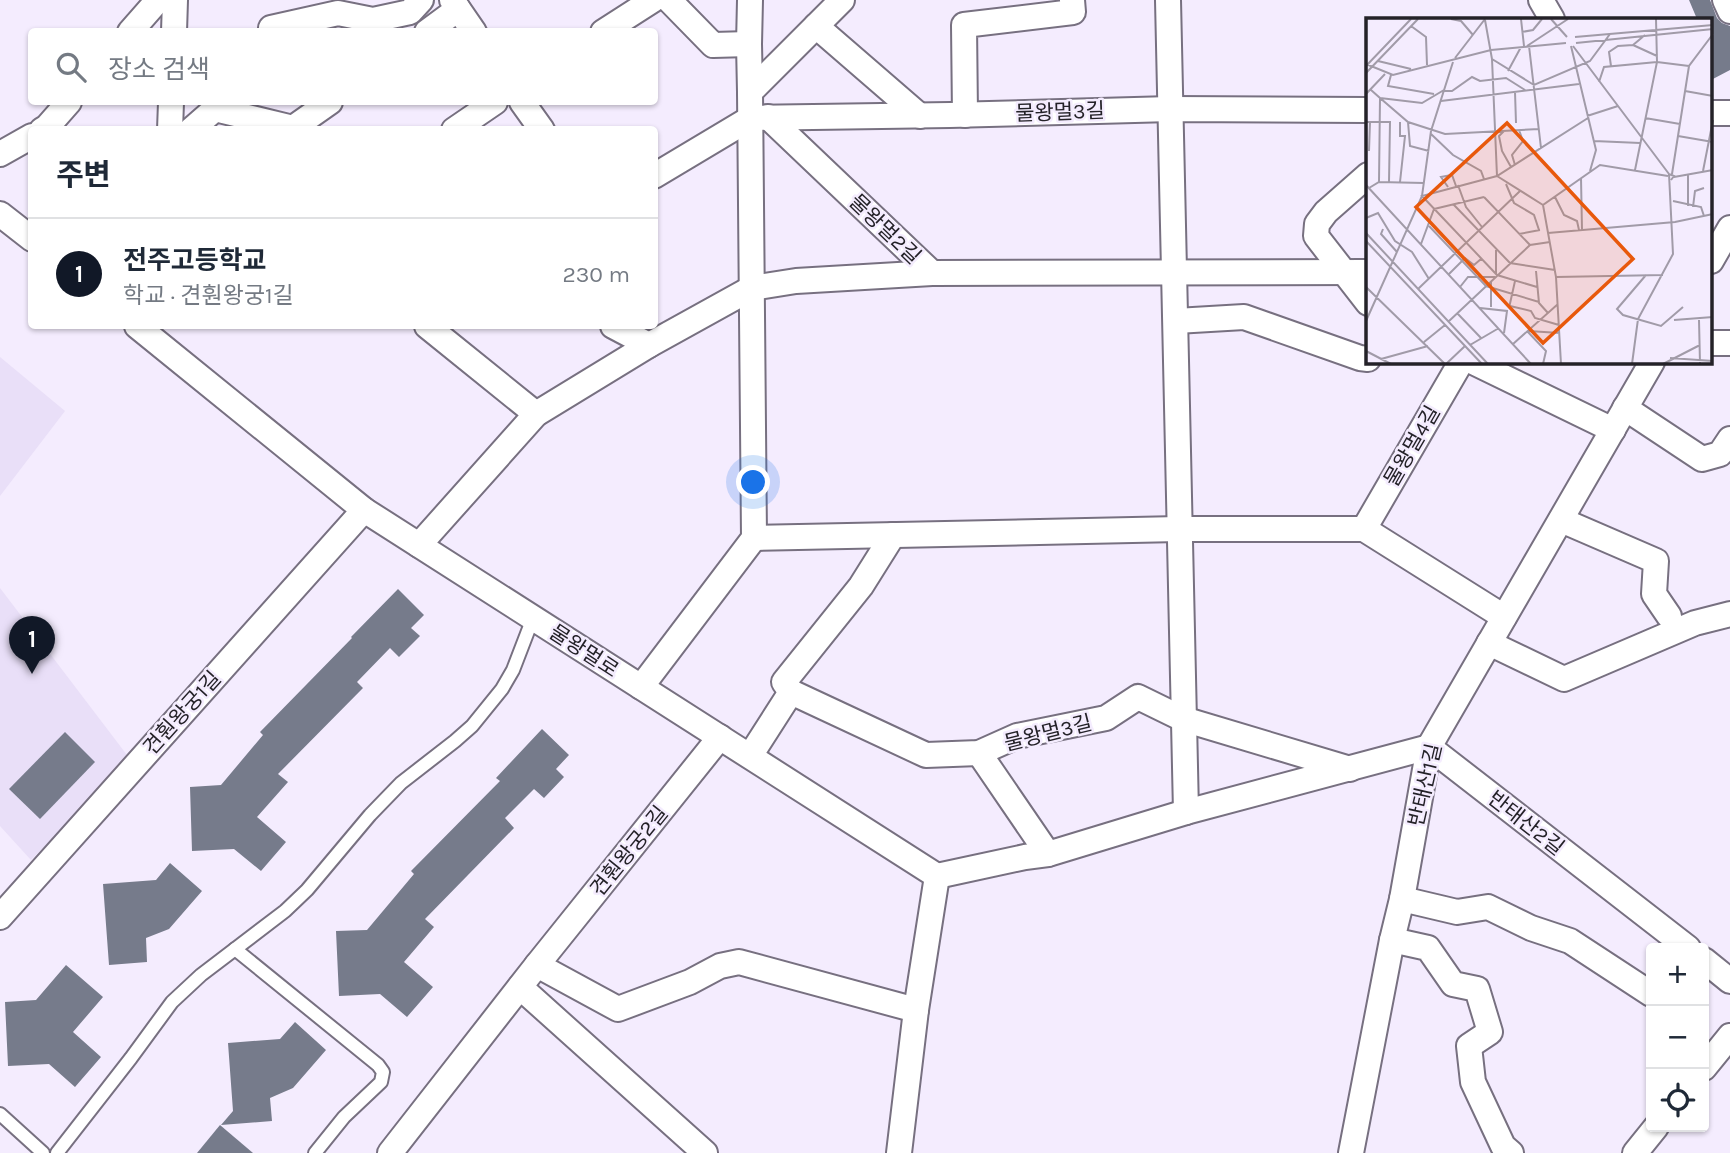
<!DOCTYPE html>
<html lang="ko">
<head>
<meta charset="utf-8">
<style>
	:root { --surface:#fff; --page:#f2f2f3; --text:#1f2937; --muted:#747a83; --line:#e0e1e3; --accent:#111827 }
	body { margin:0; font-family:Karla,"Noto Sans KR",sans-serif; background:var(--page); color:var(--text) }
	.controls { position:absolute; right:21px; bottom:21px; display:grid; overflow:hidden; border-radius:7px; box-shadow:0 2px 5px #0004 }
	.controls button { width:63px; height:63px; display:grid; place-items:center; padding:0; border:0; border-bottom:2px solid var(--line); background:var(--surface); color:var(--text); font:35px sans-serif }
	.you { position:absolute; left:754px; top:483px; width:24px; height:24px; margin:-18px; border:5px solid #fff; border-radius:50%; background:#1a73e8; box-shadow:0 0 0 10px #1a73e833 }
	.badge { display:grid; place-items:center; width:46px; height:46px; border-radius:50%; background:var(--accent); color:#fff; font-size:23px; font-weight:700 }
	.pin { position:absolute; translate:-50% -58px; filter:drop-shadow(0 2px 4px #0008) }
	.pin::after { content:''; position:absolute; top:37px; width:24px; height:21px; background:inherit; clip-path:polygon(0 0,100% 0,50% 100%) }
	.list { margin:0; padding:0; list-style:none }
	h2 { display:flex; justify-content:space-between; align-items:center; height:91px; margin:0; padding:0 28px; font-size:30px }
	h2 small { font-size:23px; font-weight:400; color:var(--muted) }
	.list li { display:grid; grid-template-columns:46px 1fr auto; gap:21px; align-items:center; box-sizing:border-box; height:112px; padding:0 28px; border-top:2px solid var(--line) }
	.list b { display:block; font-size:26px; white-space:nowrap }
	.list p { margin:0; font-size:23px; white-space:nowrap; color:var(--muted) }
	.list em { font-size:23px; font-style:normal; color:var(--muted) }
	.icon { flex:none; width:38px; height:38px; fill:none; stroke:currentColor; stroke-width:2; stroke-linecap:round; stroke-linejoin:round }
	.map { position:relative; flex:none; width:1730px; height:1153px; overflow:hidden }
	.search { position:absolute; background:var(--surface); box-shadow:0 2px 5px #0004; left:28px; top:28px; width:630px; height:77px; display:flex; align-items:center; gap:18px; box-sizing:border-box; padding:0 24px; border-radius:7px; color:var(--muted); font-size:26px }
	.panel { position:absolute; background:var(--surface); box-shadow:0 2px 5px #0004; left:28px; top:126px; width:630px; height:203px; border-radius:7px }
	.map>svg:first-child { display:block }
</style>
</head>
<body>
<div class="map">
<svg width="1730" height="1153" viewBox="0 0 1730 1153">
	<rect width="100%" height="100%" fill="#f4ecfe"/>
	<g fill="#e9dff8">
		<path d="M0,357L65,411L0,496Z"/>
		<path d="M0,588L130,759L31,860L0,826Z"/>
	</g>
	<g fill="#767b8b">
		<path d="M1689,0H1710L1717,18L1722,23L1730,26V70L1711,80V19H1697Z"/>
		<path d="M398,589L424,615L411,628L420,636L399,657L390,648L357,682L363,688L278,774L288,782L257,817L286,842L261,871L234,849L192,851L190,787L221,785L263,735L260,732L352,638L351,637Z"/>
		<path d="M542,729L569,755L556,769L564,777L544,798L534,789L505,818L514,828L425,919L434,927L404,962L433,987L407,1017L380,994L339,996L336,931L367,930L414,874L411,871L500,781L496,778Z"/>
		<path d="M65,732L95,762L40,819L9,789Z"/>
		<path d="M170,863L202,891L169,929L146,938L147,962L109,965L103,884L156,880Z"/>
		<path d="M66,965L103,997L73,1032L101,1057L75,1087L49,1064L8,1066L5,1002L36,1000Z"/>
		<path d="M295,1022L326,1050L293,1088L270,1098L272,1121L221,1125L233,1111L228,1043L280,1039Z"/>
		<path d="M220,1125L253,1153H197Z"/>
	</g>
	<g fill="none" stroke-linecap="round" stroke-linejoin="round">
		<g stroke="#777080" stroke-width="16">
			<g id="lane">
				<path d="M235,949L378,1065L383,1072L381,1082L344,1117L315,1153"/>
				<path d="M0,1114L43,1153"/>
				<path d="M57,1153L131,1058L172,1002L201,975L285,911L307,890L370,815L401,783L455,741L472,726L502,689L513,670L533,618"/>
			</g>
		</g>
		<g stroke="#777080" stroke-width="28">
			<g id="street">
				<path d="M452,0L474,32"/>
				<path d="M669,0L713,45L749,44"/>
				<path d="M1168,0L1186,812"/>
				<path d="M1541,0L1552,19"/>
				<path d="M1725,0L1730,11"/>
				<path d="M816,26L920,116"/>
				<path d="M271,28L338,13L373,20L410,12L421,0"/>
				<path d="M130,32L158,0"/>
				<path d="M174,32L175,0"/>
				<path d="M427,32L458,9"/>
				<path d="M603,32L653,0"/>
				<path d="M750,92L842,0"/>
				<path d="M522,102L542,130"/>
				<path d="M1711,113H1730"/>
				<path d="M965,115L964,25L1073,12L1072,0"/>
				<path d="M768,117L932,273"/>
				<path d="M42,130L47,127L69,102"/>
				<path d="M170,130L171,102"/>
				<path d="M191,130L215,109L293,128L330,102"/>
				<path d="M454,130L495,102"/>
				<path d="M0,154L32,136"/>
				<path d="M1368,175L1326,212L1317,224L1316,236L1368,303"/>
				<path d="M654,176L751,118L950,115L1171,109L1368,110"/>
				<path d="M0,214L32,239"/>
				<path d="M1711,261L1730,228"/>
				<path d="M1176,321L1244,317L1360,358L1368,359"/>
				<path d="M137,326L364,510L937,876L916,1010L899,1153"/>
				<path d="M427,326L536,414"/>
				<path d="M613,326L649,345"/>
				<path d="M1711,343H1730"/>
				<path d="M1473,362L1613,430"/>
				<path d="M1625,408L1702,459L1720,454L1730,439"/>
				<path d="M1561,520L1656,561L1654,594L1669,616"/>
				<path d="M1364,529L1461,362"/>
				<path d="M1364,529L1504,617"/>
				<path d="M754,538L1179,529H1364"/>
				<path d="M419,545L536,414L649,345L752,288L796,281L932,273L1368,272"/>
				<path d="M1489,643L1564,679L1695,623L1730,614"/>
				<path d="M641,687L754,538L750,92L749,44L750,0"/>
				<path d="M791,692L926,755L979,753L1017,736L1106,718L1138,697L1183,719L1350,769"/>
				<path d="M979,753L1048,854"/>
				<path d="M750,756L791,692L784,682L861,586L893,535"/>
				<path d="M937,876L1025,857L1048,854L1186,812L1429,747L1688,948"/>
				<path d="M1402,899L1457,912L1488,907L1531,928L1570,941L1651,994"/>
				<path d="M0,917L364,510"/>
				<path d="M1392,940L1428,948L1453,984L1477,989L1490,1032L1469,1046L1473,1082L1503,1146L1511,1153"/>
				<path d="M1704,960L1730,981"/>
				<path d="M537,965L618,1009L690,982L720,966L739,962L916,1010"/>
				<path d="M520,987L705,1153"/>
				<path d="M1704,1068L1730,1036"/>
				<path d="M390,1153L537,965L720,737"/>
				<path d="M1351,1153L1392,940L1402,899L1429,747L1652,362"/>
				<path d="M1635,1153L1656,1127"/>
			</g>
		</g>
		<use href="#lane" stroke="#fff" stroke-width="12"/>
		<use href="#street" stroke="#fff" stroke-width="24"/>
	</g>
	<g text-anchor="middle" stroke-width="5" stroke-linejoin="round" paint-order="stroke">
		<g font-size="21" fill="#242228" stroke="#f4ecfe">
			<text transform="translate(1060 112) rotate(-2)" y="7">물왕멀3길</text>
			<text transform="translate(885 229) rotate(44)" y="7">물왕멀2길</text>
			<text transform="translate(1412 446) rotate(-60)" y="7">물왕멀4길</text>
			<text transform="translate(584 651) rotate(33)" y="7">물왕멀로</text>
			<text transform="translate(182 713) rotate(-48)" y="7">견훤왕궁1길</text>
			<text transform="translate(1048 733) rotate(-14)" y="7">물왕멀3길</text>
			<text transform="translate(1425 785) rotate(-77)" y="7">반태산1길</text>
			<text transform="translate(1526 823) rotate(38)" y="7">반태산2길</text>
			<text transform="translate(629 851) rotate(-51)" y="7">견훤왕궁2길</text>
		</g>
	</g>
	<g transform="translate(1366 18)">
		<rect width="346" height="346" fill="#f4ecfe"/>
		<path fill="none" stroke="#a19ba8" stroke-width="2" d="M85,1L95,3L107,17M155,1L158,28M185,1L201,19M119,2L126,41L131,158L177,187M45,8L60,19L61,47M156,14L167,12L176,1M209,19L347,7M210,25L347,11M267,27L291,38M161,28L202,1M163,28L175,130M205,28L230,132L224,153M207,28L303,156M89,40L119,1M126,41L168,67L224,43L244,16M12,43L45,51M0,46L27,57L125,32L200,25M0,48L45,1M245,48L243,34L252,28L267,27L279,17M142,53L155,29M0,55L52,1M25,57L22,68L68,76M233,64L238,49L291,44L323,48M5,72L14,80L13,164M78,73H86L106,59L114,63L140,60L159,72M319,73L347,78M149,74L150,105M0,76L19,56M14,80L42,104L79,116L173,111M14,80L56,85L78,72M75,83L213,66M221,98L252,88M279,100L314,106M0,104H25M42,104L44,128L63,133M138,113L133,118L136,133L145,149M65,116L87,137L115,153L118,161M312,118L347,124M228,123L274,125M3,133L4,104M149,147L146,137L157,123L153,112M269,152L291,44L290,1M337,153L347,102M306,156L323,48L347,16M308,159L347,152M215,160L216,212M23,164L24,104M34,164L39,118H34V104M140,166L148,185L168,197L173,212M0,167L165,346M92,167L100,189L116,209M82,169L75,159L86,157L90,168M3,170L13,164L58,165M118,179L164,227M189,179L198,197L211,203L213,212M307,183L335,189L338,198M88,187L144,245L189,252M322,188V156M327,189L329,173L338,170M68,191L118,179M0,200L12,195L29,223L46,234L63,261M63,208L120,268L173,284M17,211L15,216L31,234M0,215L122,346M182,215L309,204L347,196M153,216L174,212M0,223L116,346M55,226L68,191M170,253L173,285L182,295M83,256L99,240L108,247L115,241M130,256V232M280,257L251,291L257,297L295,308L317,289M190,259L297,257M0,269L79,346M94,269L102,259H129M171,269L131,257L56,178L131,158L222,100M52,271L154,173M144,288L165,293L169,300L193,307M125,289V263M114,290L141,293L138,315M143,290L149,263M91,295L115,320M308,302L347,299M333,302L334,346M0,303L56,178L65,113L87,44M82,304L164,227L184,224M161,313L180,333L177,346M162,313L194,315M58,324L79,307M147,326L192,286M104,327L133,310M0,333L25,346M304,340L347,343M15,341L62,328M80,346L99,328M195,346L190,259L177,187L234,147L302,158M266,346L272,301L307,236L303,156L308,158L305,162M297,346L334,327"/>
		<path fill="#e8590c" fill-opacity="0.15" stroke="#e8590c" stroke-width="3.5" d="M141,105L267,241L177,325L50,189Z"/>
		<rect width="346" height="346" fill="none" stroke="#242228" stroke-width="3.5"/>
	</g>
</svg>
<div class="controls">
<button>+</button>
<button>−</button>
<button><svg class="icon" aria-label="locate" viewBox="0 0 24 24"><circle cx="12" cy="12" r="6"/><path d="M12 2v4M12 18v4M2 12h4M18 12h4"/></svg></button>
</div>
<div class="you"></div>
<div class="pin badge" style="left:32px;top:674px">1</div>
<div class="search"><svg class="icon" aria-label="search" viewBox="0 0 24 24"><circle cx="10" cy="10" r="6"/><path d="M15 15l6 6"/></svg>장소 검색</div>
<section class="panel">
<h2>주변<small></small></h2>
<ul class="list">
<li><span class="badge">1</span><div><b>전주고등학교</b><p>학교 · 견훤왕궁1길</p></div><em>230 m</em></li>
</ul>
</section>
</div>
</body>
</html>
